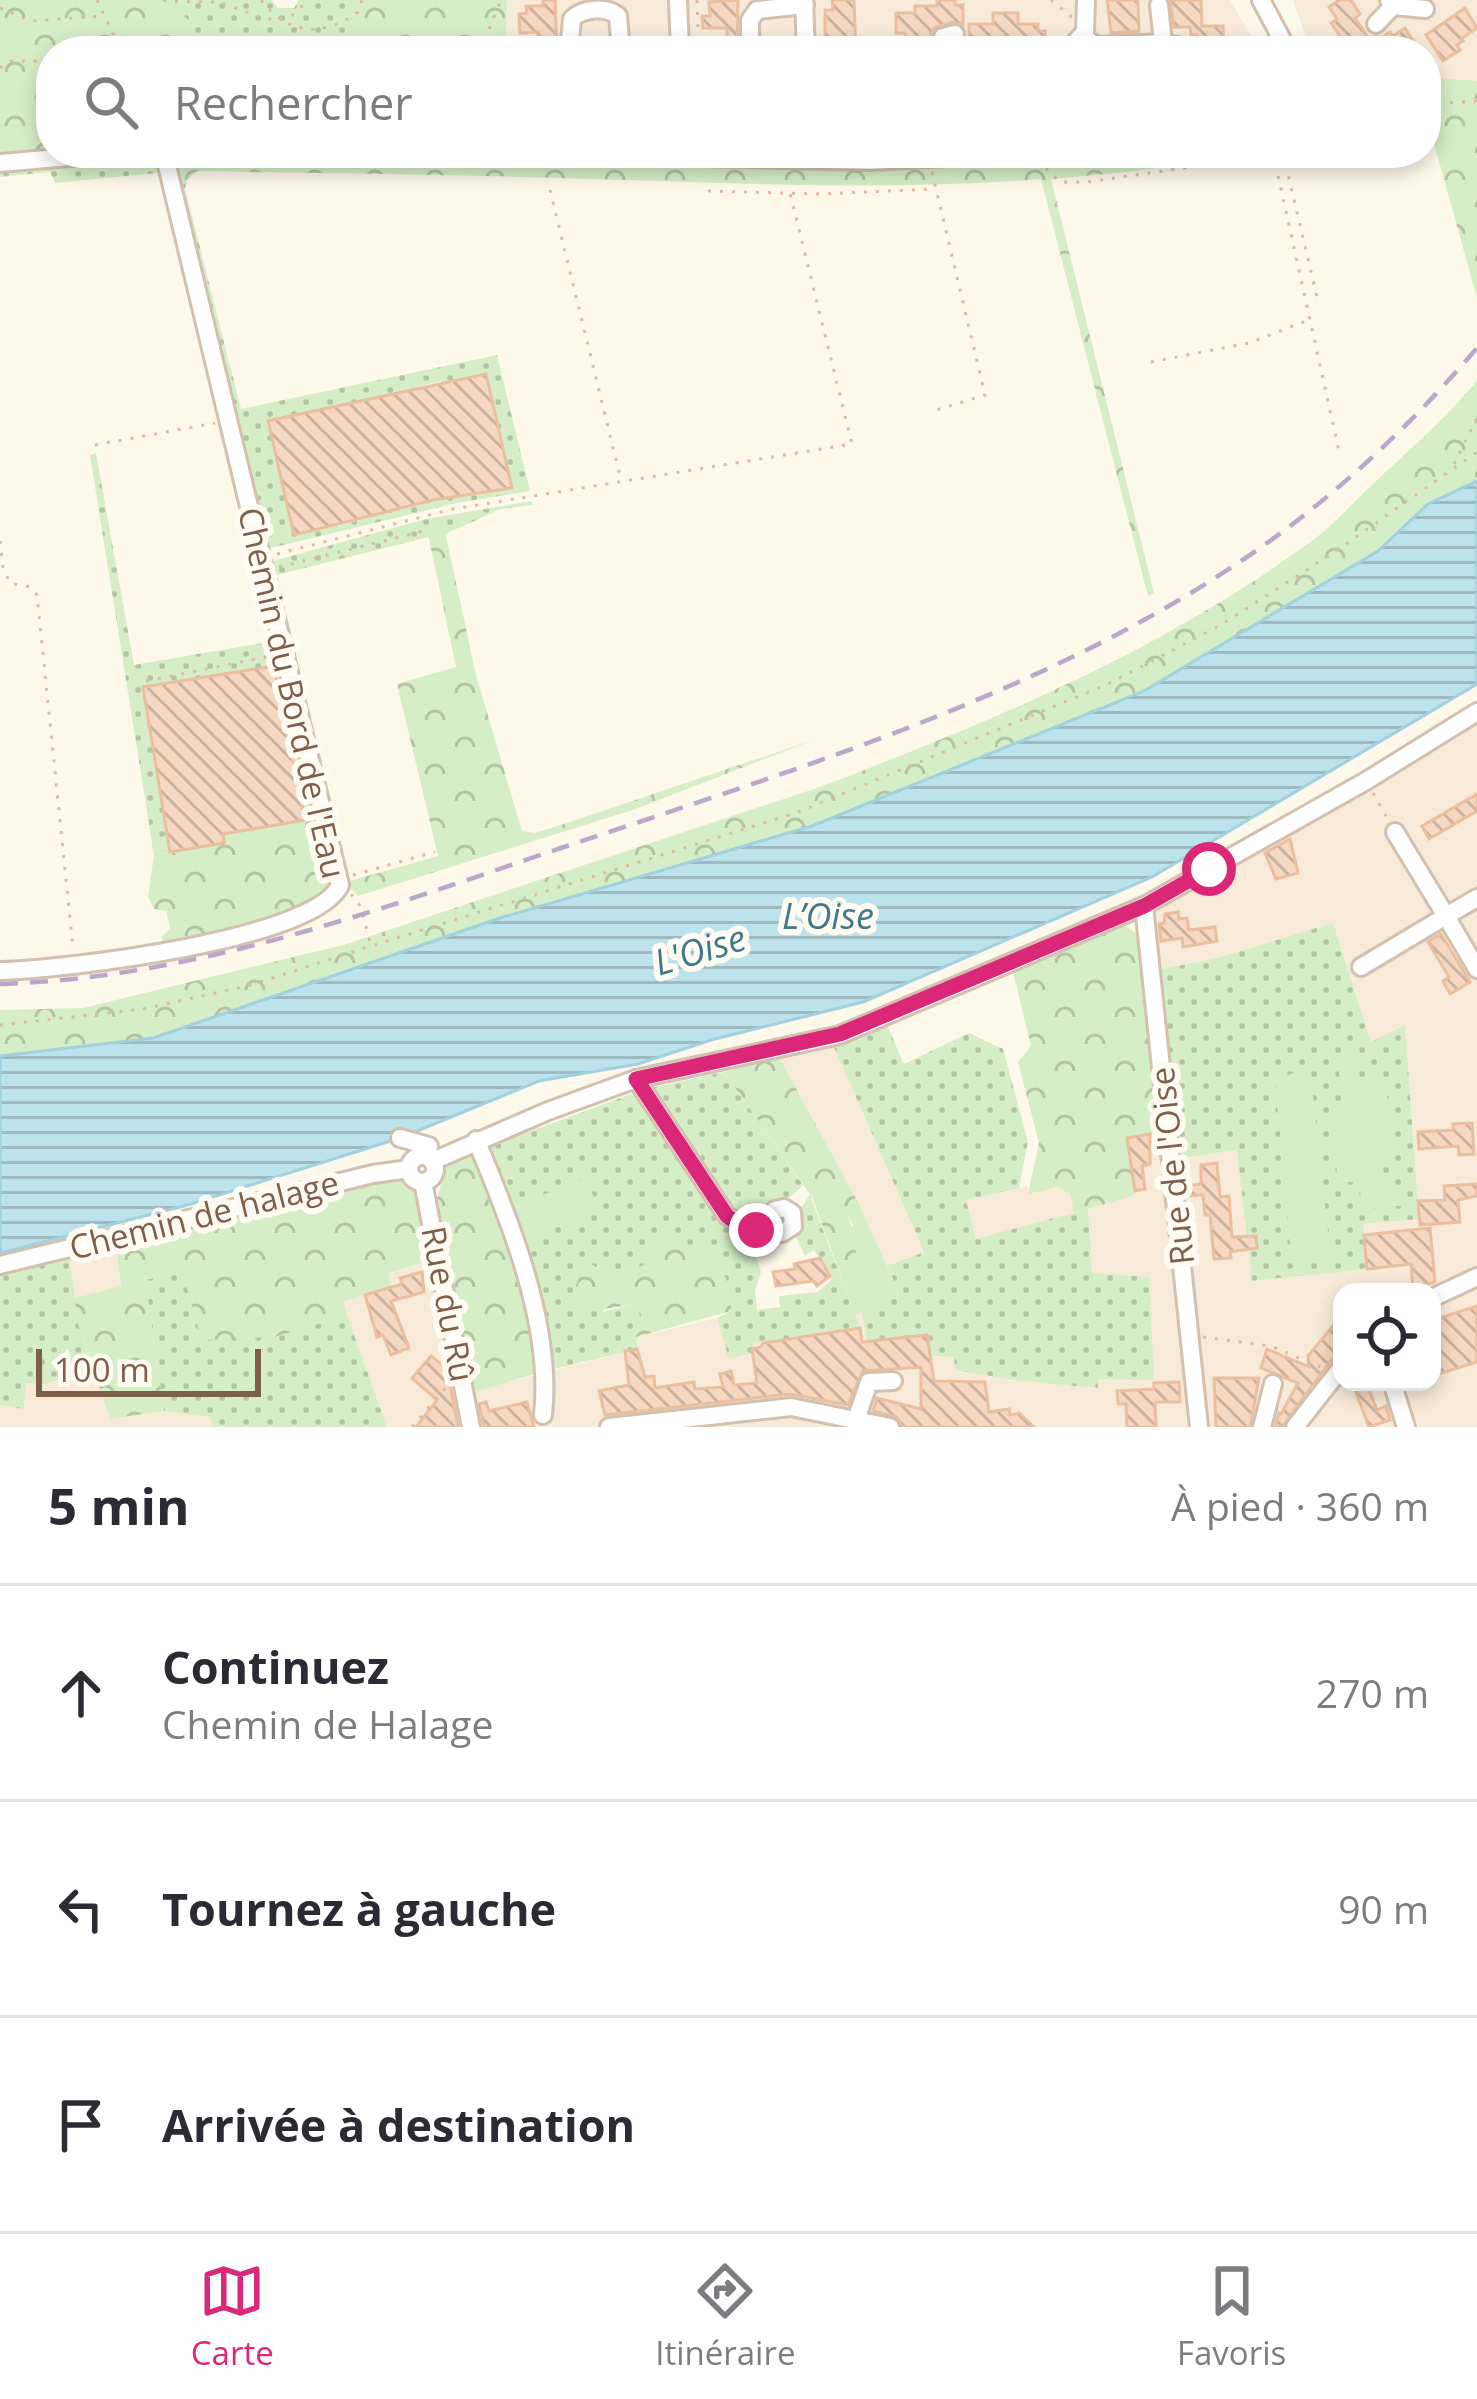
<!DOCTYPE html>
<html lang="fr">
<head>
<meta charset="utf-8">
<style>
	:root { --surface:#fff; --page:#f7f7f7; --text:#2b2b33; --muted:#7c7c81; --line:#e1e1e2; --accent:#db2777 }
	body { margin:0; font-family:"Open Sans",sans-serif; background:var(--page); color:var(--text) }
	.controls { position:absolute; right:36px; bottom:36px; display:grid; overflow:hidden; border-radius:24px; box-shadow:0 6px 18px #0003 }
	.controls button { width:108px; height:108px; display:grid; place-items:center; padding:0; border:0; border-bottom:3px solid var(--line); background:var(--surface); color:var(--text); font:60px sans-serif }
	.scale { position:absolute; left:36px; bottom:30px; width:225px; box-sizing:border-box; padding-left:12px; border:6px solid #7d5f4a; border-top:0; font-size:33px; line-height:42px; white-space:nowrap; color:#7d5f4a; -webkit-text-stroke:9px #fffbf3; paint-order:stroke }
	.stop { position:absolute; width:36px; height:36px; margin:-27px; border:9px solid #db2777; border-radius:50%; background:#fff }
	.stop.end { background:#db2777; border-color:#fff; box-shadow:0 3px 12px #0008 }
	.list { margin:0; padding:0; list-style:none }
	h2 { display:flex; justify-content:space-between; align-items:center; height:156px; margin:0; padding:0 48px; font-size:51px }
	h2 small { font-size:39px; font-weight:400; color:var(--muted) }
	.list li { display:grid; grid-template-columns:78px 1fr auto; gap:36px; align-items:center; box-sizing:border-box; height:216px; padding:0 48px; border-top:3px solid var(--line) }
	.list b { display:block; font-size:45px; white-space:nowrap }
	.list p { margin:0; font-size:39px; white-space:nowrap; color:var(--muted) }
	.list em { font-size:39px; font-style:normal; color:var(--muted) }
	.icon { flex:none; width:66px; height:66px; fill:none; stroke:currentColor; stroke-width:2; stroke-linecap:round; stroke-linejoin:round }
	.map { position:relative; flex:none; width:1477px; height:1427px; overflow:hidden }
	.search { position:absolute; background:var(--surface); box-shadow:0 6px 18px #0003; left:36px; right:36px; top:36px; height:132px; display:flex; align-items:center; gap:30px; box-sizing:border-box; padding:0 42px; border-radius:48px; color:var(--muted); font-size:45px }
	.sheet { height:804px; background:var(--surface) }
	nav { display:flex; justify-content:space-around; align-items:center; box-sizing:border-box; height:168px; border-top:3px solid var(--line); background:var(--surface); font-size:33px; color:var(--muted) }
	nav a { display:grid; justify-items:center; gap:6px }
	nav .on { color:var(--accent) }
	.map>svg:first-child { display:block }
</style>
</head>
<body>
<div class="map">
<svg width="1477" height="1427" viewBox="0 0 1477 1427">
	<defs>
		<pattern id="grass-dots" width="8" height="8" patternUnits="userSpaceOnUse" patternTransform="scale(3)"><rect width="8" height="8" fill="#d5eec7"/><path d="M2 2h.1M6 6h.1" fill="none" stroke="#b2c4a4" stroke-width="1.8" stroke-linecap="round"/></pattern>
		<pattern id="forest-crowns" width="20" height="18" patternUnits="userSpaceOnUse" patternTransform="scale(3)"><rect width="20" height="18" fill="#d5eec7"/><path d="M2 6a3 3 0 1 1 6 0M12 15a3 3 0 1 1 6 0" fill="none" stroke="#b2c4a4"/></pattern>
		<pattern id="water-rules" width="6" height="5" patternUnits="userSpaceOnUse" patternTransform="scale(3)"><rect width="6" height="5" fill="#bce2eb"/><path d="M0 2.5h6" fill="none" stroke="#9ebac0"/></pattern>
		<pattern id="building-back-hatch" width="6" height="6" patternUnits="userSpaceOnUse" patternTransform="scale(3)"><rect width="6" height="6" fill="#f6d8c0"/><path d="M-1 5l2 2M0 0l6 6M5-1l2 2" fill="none" stroke="#ccb29e"/></pattern>
	</defs>
	<rect width="100%" height="100%" fill="#fef8eb"/>
	<g fill="#f7ead8" fill-rule="evenodd">
		<path d="M507,0H1230L1260,51H506Z"/>
		<path d="M1293,0H1477V81L1426,80V51H1311Z"/>
		<path d="M1477,722V1427H387L342,1302L390,1287L388,1274L444,1255L474,1391L637,1349L636,1337L717,1318L730,1359L752,1343L859,1328L855,1315L898,1292L860,1206L779,1057L833,1045L924,1252L966,1200L1027,1186L1029,1193L1057,1187L1070,1194L1074,1213L998,1235L1021,1381L1098,1387L1088,1209L1135,1194L1127,1138L1177,1130L1180,1159L1237,1150L1253,1281L1367,1268L1362,1224L1419,1218L1405,1026L1371,1043L1333,924L1217,958L1158,970L1151,914ZM1342,1292H1432V1382H1342Z"/>
		<path d="M116,1247L121,1286L74,1298L69,1258Z"/>
		<path d="M155,1347L200,1359L213,1427H0V1405L24,1408L26,1383L49,1384Z"/>
	</g>
	<g fill="url(#grass-dots)" fill-rule="evenodd">
		<path d="M176,0H271L278,8H294L299,0H349L357,50L187,51C191,29 190,18 176,0Z"/>
		<path d="M147,154L155,156L160,164L272,616L275,641L284,662L324,824L305,820L279,666L144,687L170,852L154,855L90,455L96,453L134,665L274,641L267,607L158,173L55,183L50,172L0,177V167Z"/>
		<path d="M175,180H187L185,189L241,409L497,355L530,491L457,503L267,549ZM487,375L512,487L479,495L453,382ZM441,381L467,494L434,502L408,389ZM399,393L424,502L408,506L384,396ZM375,398L400,508L383,512L357,402ZM345,405L371,517L338,526L311,413ZM303,415L328,527L295,535L294,534Z"/>
		<path d="M532,501L533,505L501,509L445,534L443,523L427,526L429,537L277,575L350,881L358,896L345,884L269,562L426,519Z"/>
		<path d="M1333,923L1371,1042L1405,1025L1419,1219L1363,1224L1367,1269L1252,1281L1237,1150L1179,1159L1158,970L1217,958Z"/>
		<path d="M887,1025L904,1064L969,1033L1003,1049L1028,1142L1019,1188L966,1200L976,1239L1088,1209L1092,1273L1149,1277L1154,1380L1098,1379V1388L1021,1381L955,1370L954,1357L930,1356L867,1342L862,1311L899,1293L887,1266L924,1252L833,1045Z"/>
		<path d="M724,1072L803,1185L764,1222L735,1217L651,1088Z"/>
		<path d="M634,1093L727,1221L751,1242L761,1272L755,1290L757,1310L780,1307L779,1296L817,1292L832,1280L814,1250L805,1256L795,1235L800,1226L798,1212L810,1195L860,1328L753,1343V1353L729,1359L717,1318L731,1311L653,1241L645,1265L615,1277L603,1312L630,1305L641,1312L643,1321L637,1327V1349L542,1372L476,1151Z"/>
		<path d="M69,1258L79,1326L93,1368L48,1384L26,1383L24,1409L0,1405V1275Z"/>
		<path d="M182,1270L275,1337L347,1315L387,1427H213L210,1417L164,1411L145,1280Z"/>
	</g>
	<g fill="url(#forest-crowns)">
		<path d="M0,0H176C190,18 192,29 187,51H51V149L0,153Z"/>
		<path d="M349,0H507L506,51H356Z"/>
		<path d="M1437,78L1477,81V298L1433,140L1426,139V80Z"/>
		<path d="M175,153L542,160L1019,161L1076,153H1246L1137,171L1051,179L1154,593L1148,596L1041,179C879,192 718,182 555,178C436,174 317,173 197,171L187,180H175Z"/>
		<path d="M1477,381V481L1428,504L1378,551L1144,691L812,826L497,919L153,1038L0,1056V1010L83,1008L343,945L814,789C987,724 1164,650 1313,540C1335,524 1353,502 1373,484C1409,450 1445,419 1477,381Z"/>
		<path d="M443,522L476,675L522,831L534,833L564,824L816,739L633,810L358,896L350,881L438,856L397,684L456,667L426,525Z"/>
		<path d="M305,820L324,824L334,882L312,909L165,947L161,938L170,928L166,911L154,909L148,897L154,855L224,843L223,834Z"/>
		<path d="M1125,925L1140,936L1163,1132L1127,1138L1135,1195L1074,1213L1070,1194L1057,1187L1028,1194L1039,1143L1018,1062L1031,1046L1013,972Z"/>
		<path d="M779,1057L860,1206L847,1212L862,1264L839,1271L812,1197L724,1072Z"/>
		<path d="M476,1151L508,1225L542,1372L474,1392L434,1209L447,1163Z"/>
		<path d="M399,1178L416,1193L431,1260L389,1273L391,1287L343,1302L347,1315L275,1337L202,1340L182,1271L145,1280L164,1411L110,1419L79,1326L74,1298L121,1286L116,1247Z"/>
		<path d="M662,1237C711,1250 728,1257 731,1311L636,1337L637,1326L643,1321L640,1312L630,1305L577,1313L576,1285L587,1262L615,1277L644,1265L653,1241Z"/>
	</g>
	<g fill="#d5eec7">
		<path d="M1353,1053L1356,1081L1381,1079L1392,1110L1395,1149L1380,1151L1382,1174L1402,1190L1405,1205L1362,1210L1359,1181L1338,1183L1332,1119L1344,1117L1337,1055Z"/>
		<path d="M1310,1068L1331,1259L1292,1265L1275,1079Z"/>
		<path d="M586,1178L599,1210L523,1240L512,1207Z"/>
		<path d="M860,1206L899,1293L855,1315L839,1271L861,1264L847,1230L853,1226L847,1212Z"/>
	</g>
	<path fill="url(#water-rules)" stroke="#a1d1de" stroke-width="3" d="M1477,481V684L1152,877L863,1002L711,1040L638,1064L539,1081L400,1138L184,1206L0,1253V1056L153,1038L497,919L812,826L1144,691L1378,551L1428,504Z"/>
	<g fill="url(#building-back-hatch)" stroke="#ebbf9e" stroke-width="3">
		<path d="M543,0H555L557,47L539,48L538,32L520,33L519,14L527,13L526,6H543Z"/>
		<path d="M738,0L737,43H727V28H703L702,16H710L709,2Z"/>
		<path d="M832,0H854L856,51H837L836,45L825,41V10H833Z"/>
		<path d="M937,0H955V5H963V25L953,22L936,27L931,33V51H906L905,33H896V13H915V6H937Z"/>
		<path d="M1107,0H1138L1139,31L1111,33Z"/>
		<path d="M1170,0H1201L1202,26H1223L1224,51H1206L1197,35H1191L1190,27H1174Z"/>
		<path d="M1339,0H1351L1360,14L1355,18L1370,40L1376,36L1378,40L1390,32L1393,36L1405,28L1417,47L1411,51H1353L1360,46L1355,39L1346,45L1331,23L1337,19L1329,7Z"/>
		<path d="M1465,8L1477,28L1461,39L1463,41L1457,45L1460,50L1443,61L1426,35Z"/>
		<path d="M993,13H1018V24H1038V31H1045V51L1019,49V43L993,44V48L969,51V24H993Z"/>
		<path d="M486,374L512,488L433,500L294,535L268,421Z"/>
		<path d="M274,666L305,820L223,834L224,843L170,852L143,687Z"/>
		<path d="M1477,794V811L1429,839L1422,826Z"/>
		<path d="M1290,839L1298,873L1276,879L1265,853Z"/>
		<path d="M1178,912L1179,919L1187,918L1189,930L1215,927L1217,941L1183,947L1182,938L1161,941L1159,924L1164,923L1165,914Z"/>
		<path d="M1441,934L1470,982L1450,994L1443,981L1449,977L1428,942Z"/>
		<path d="M1472,1123L1474,1154L1459,1155L1458,1146L1419,1149L1418,1132L1453,1130V1124Z"/>
		<path d="M1150,1134V1164L1142,1166L1145,1189L1135,1191L1127,1138Z"/>
		<path d="M1217,1163L1220,1197L1229,1196L1232,1237L1256,1236L1257,1248L1230,1252L1231,1258L1214,1259L1210,1215H1205L1203,1195L1187,1196L1186,1186L1201,1184V1165Z"/>
		<path d="M1477,1184V1196L1458,1200L1460,1222L1420,1225L1418,1201L1445,1200L1444,1186Z"/>
		<path d="M1430,1228L1435,1282L1413,1288L1411,1264L1367,1269L1364,1235Z"/>
		<path d="M820,1258L830,1276L817,1286L813,1281L776,1286L773,1272L795,1269L794,1264Z"/>
		<path d="M422,1272L424,1292L391,1301L409,1348L391,1355L383,1335L377,1337L365,1295L402,1284L400,1278Z"/>
		<path d="M1477,1306V1362L1432,1376L1433,1320Z"/>
		<path d="M1342,1315V1354L1332,1359L1282,1427H1275L1279,1413L1281,1414L1298,1383L1261,1368L1267,1349L1309,1367L1308,1356Z"/>
		<path d="M860,1328L862,1342L927,1335L934,1381L985,1382L989,1412L1009,1409L1010,1415L1019,1413L1034,1427H902L897,1417L873,1411L877,1398L921,1409V1367L863,1371L848,1405L790,1394L605,1415L599,1391L629,1385L625,1351L637,1349L645,1377L654,1376L655,1388L694,1382L695,1389L723,1387L720,1374L731,1371L734,1385L757,1383L752,1349L761,1347L763,1343Z"/>
		<path d="M431,1356L447,1369L458,1427H416L437,1400L412,1378Z"/>
		<path d="M1214,1378H1259L1250,1427H1216Z"/>
		<path d="M1179,1382L1180,1402H1155L1156,1427H1127L1126,1404H1118L1117,1391L1154,1389V1383Z"/>
		<path d="M1352,1382H1366L1377,1410L1386,1406L1390,1420L1369,1427Z"/>
		<path d="M486,1402L489,1411L527,1402L534,1427H484L479,1404Z"/>
	</g>
	<g fill="none" stroke-linecap="round" stroke-linejoin="round">
		<g stroke="#d3c0ae" stroke-width="22">
			<g id="minor">
				<path d="M678,0L680,51"/>
				<path d="M804,0L806,51"/>
				<path d="M1261,0L1288,51"/>
				<path d="M1389,0L1393,6L1425,9"/>
				<path d="M1159,5L1163,43"/>
				<path d="M1376,24L1393,6"/>
				<path d="M1083,36L1096,46L1163,43L1191,49"/>
				<path d="M569,51L572,19C583,8 606,6 618,16L621,51"/>
				<path d="M750,51V20L757,10L805,5"/>
				<path d="M944,51L943,37L955,34"/>
				<path d="M1067,51L1085,32L1086,0"/>
				<path d="M539,153L870,161L1022,153"/>
				<path d="M0,163L115,153"/>
				<path d="M1477,898L1446,916L1477,969"/>
				<path d="M1144,906L1199,1427"/>
				<path d="M1361,967L1446,916L1395,832"/>
				<path d="M0,971C60,970 316,940 340,885L164,153"/>
				<path d="M636,1079L727,1216C749,1230 761,1225 782,1233L793,1226L792,1213L784,1208L775,1210L770,1217L771,1227"/>
				<path d="M400,1138L429,1146L428,1157"/>
				<path d="M476,1140C510,1220 553,1327 543,1415"/>
				<circle cx="422" cy="1169" r="13"/>
				<path d="M433,1161L548,1111L636,1079L840,1035L1144,906L1366,781L1477,712"/>
				<path d="M423,1182L471,1427"/>
				<path d="M0,1265L373,1174L409,1169"/>
				<path d="M1432,1298L1477,1277"/>
				<path d="M1392,1382L1406,1427"/>
				<path d="M857,1417L869,1382L893,1381"/>
				<path d="M609,1427L791,1407L890,1427"/>
				<path d="M1262,1427L1273,1384"/>
				<path d="M1295,1427L1342,1367"/>
			</g>
		</g>
		<g stroke="#ddbba1" stroke-width="3" stroke-dasharray="3 9" stroke-linecap="butt">
			<path d="M97,0L121,51"/>
			<path d="M163,0C179,3 195,1 211,2C247,4 280,42 306,0"/>
			<path d="M261,0C289,35 322,38 358,12L362,0"/>
			<path d="M697,0L699,51"/>
			<path d="M1051,0L1072,17"/>
			<path d="M0,8L31,21L103,16"/>
			<path d="M480,51L501,0"/>
			<path d="M0,68L10,61H51"/>
			<path d="M1426,104L1477,101"/>
			<path d="M1279,153L1275,162L1339,451"/>
			<path d="M1283,153L1317,297"/>
			<path d="M1037,160L1060,182H1087L1274,155"/>
			<path d="M932,172L985,395L933,411"/>
			<path d="M550,190L621,480"/>
			<path d="M708,191L819,194L934,189"/>
			<path d="M1151,362L1249,343L1306,321"/>
			<path d="M95,445L215,423"/>
			<path d="M1454,464L1477,418"/>
			<path d="M0,541L3,567L10,583L30,587L37,595L73,948"/>
			<path d="M277,554L453,509L852,444L790,193"/>
			<path d="M279,567L424,531"/>
			<path d="M146,681L266,657"/>
			<path d="M1373,793L1386,816"/>
			<path d="M353,875L435,852"/>
			<path d="M351,894L361,907L371,946L796,813L1108,684L1219,626L1333,553L1477,452"/>
			<path d="M0,1025L143,1009L251,985L371,946"/>
			<path d="M1203,1337L1271,1346L1320,1367"/>
			<path d="M412,1427L448,1385"/>
		</g>
		<use href="#minor" stroke="#fff" stroke-width="16"/>
		<path stroke="#bca6cb" stroke-width="4.5" stroke-dasharray="18 12" stroke-linecap="butt" d="M0,984C195,978 378,910 561,848C787,772 1035,698 1235,565C1326,505 1406,431 1477,348"/>
	</g>
	<g fill="none" stroke-linecap="round" stroke-linejoin="round">
		<path stroke="#db2777" stroke-width="15" d="M756,1230L746,1229L727,1216L636,1079L840,1034L1144,906L1209,869"/>
	</g>
	<g text-anchor="middle" stroke-width="12" stroke-linejoin="round" paint-order="stroke">
		<g font-size="33" fill="#7d5f4a" stroke="#fffbf3">
			<text transform="translate(292 693) rotate(77)" y="12">Chemin du Bord de l'Eau</text>
			<text transform="translate(1172 1166) rotate(-96)" y="12">Rue de l'Oise</text>
			<text transform="translate(204 1215) rotate(-14)" y="12">Chemin de halage</text>
			<text transform="translate(448 1304) rotate(79)" y="12">Rue du Rû</text>
		</g>
		<g font-size="36" font-style="italic" fill="#3e7a8b" stroke="#fffbf3">
			<text x="828" y="929">L’Oise</text>
			<text transform="translate(700 950) rotate(-17)" y="13">L'Oise</text>
		</g>
	</g>
</svg>
<div class="controls">
<button><svg class="icon" aria-label="locate" viewBox="0 0 24 24"><circle cx="12" cy="12" r="6"/><path d="M12 2v4M12 18v4M2 12h4M18 12h4"/></svg></button>
</div>
<div class="scale">100 m</div>
<div class="stop" style="left:1209px;top:869px"></div>
<div class="stop end" style="left:756px;top:1230px"></div>
<div class="search"><svg class="icon" aria-label="search" viewBox="0 0 24 24"><circle cx="10" cy="10" r="6"/><path d="M15 15l6 6"/></svg>Rechercher</div>
</div>
<section class="sheet">
<h2>5 min<small>À pied · 360 m</small></h2>
<ul class="list">
<li><svg class="icon" aria-label="ahead" viewBox="0 0 24 24"><path d="M12 20V5M6 11l6-6 6 6"/></svg><div><b>Continuez</b><p>Chemin de Halage</p></div><em>270 m</em></li>
<li><svg class="icon" aria-label="left" viewBox="0 0 24 24"><path d="M17 20v-9H6M10 6l-5 5 5 5"/></svg><div><b>Tournez à gauche</b></div><em>90 m</em></li>
<li><svg class="icon" aria-label="arrive" viewBox="0 0 24 24"><path d="M6 21V4h12l-3 4 3 4H6"/></svg><div><b>Arrivée à destination</b></div></li>
</ul>
</section>
<nav>
<a class="on"><svg class="icon" aria-label="map" viewBox="0 0 24 24"><path d="M3 6l6-2 6 2 6-2v14l-6 2-6-2-6 2zM9 4v14M15 6v14"/></svg>Carte</a>
<a><svg class="icon" aria-label="directions" viewBox="0 0 24 24"><path d="M12 3l9 9-9 9-9-9zM9 14v-3h6M13 9l2 2-2 2"/></svg>Itinéraire</a>
<a><svg class="icon" aria-label="saved" viewBox="0 0 24 24"><path d="M7 4h10v16l-5-4-5 4z"/></svg>Favoris</a>
</nav>
</body>
</html>
